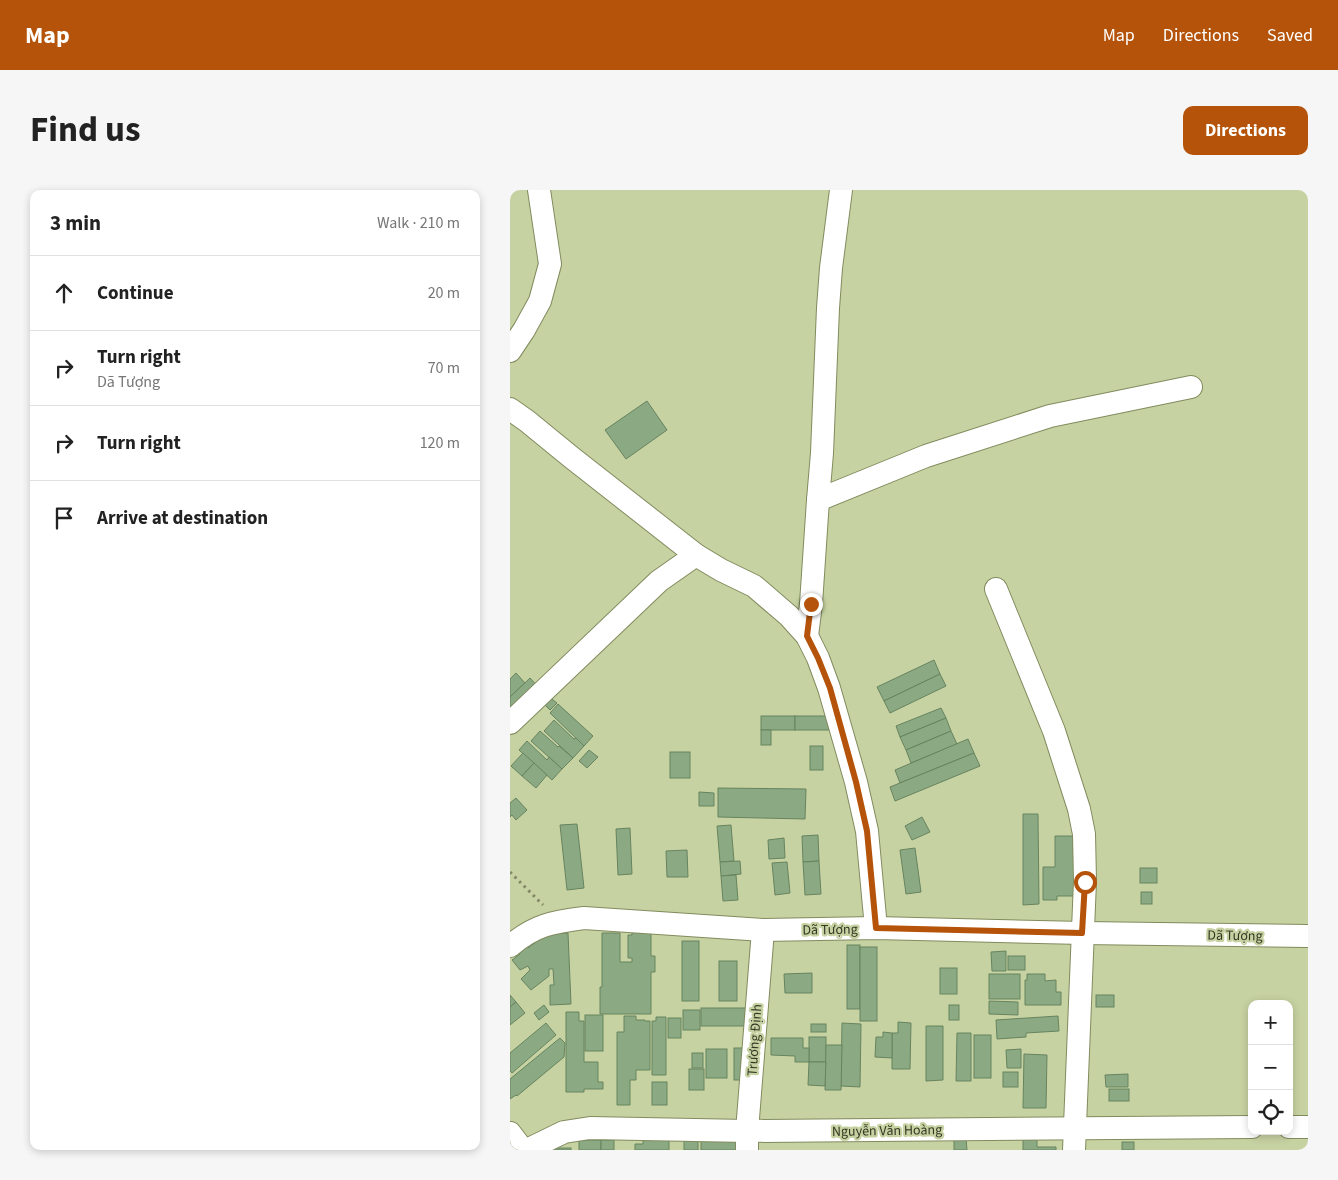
<!DOCTYPE html>
<html lang="en">
<head>
<meta charset="utf-8">
<style>
	:root { --surface:#fff; --page:#f6f6f6; --text:#222; --muted:#767676; --line:#e0e0e0; --accent:#b45309 }
	body { margin:0; font-family:"Source Sans 3",sans-serif; background:var(--page); color:var(--text) }
	.controls { position:absolute; right:15px; bottom:15px; display:grid; overflow:hidden; border-radius:10px; box-shadow:0 2px 8px #0003 }
	.controls button { width:45px; height:45px; display:grid; place-items:center; padding:0; border:0; border-bottom:1px solid var(--line); background:var(--surface); color:var(--text); font:25px sans-serif }
	.stop { position:absolute; width:15px; height:15px; margin:-11px; border:4px solid #b45309; border-radius:50%; background:#fff }
	.stop.end { background:#b45309; border-color:#fff; box-shadow:0 1px 5px #0008 }
	.list { margin:0; padding:0; list-style:none }
	h2 { display:flex; justify-content:space-between; align-items:center; height:65px; margin:0; padding:0 20px; font-size:21px }
	h2 small { font-size:16px; font-weight:400; color:var(--muted) }
	.list li { display:grid; grid-template-columns:32px 1fr auto; gap:15px; align-items:center; box-sizing:border-box; height:75px; padding:0 20px; border-top:1px solid var(--line) }
	.list b { display:block; font-size:19px; white-space:nowrap }
	.list p { margin:0; font-size:16px; white-space:nowrap; color:var(--muted) }
	.list em { font-size:16px; font-style:normal; color:var(--muted) }
	.icon { flex:none; width:28px; height:28px; fill:none; stroke:currentColor; stroke-width:2; stroke-linecap:round; stroke-linejoin:round }
	.map { position:relative; flex:none; width:798px; height:960px; overflow:hidden; border-radius:10px }
	header { display:flex; align-items:center; gap:30px; box-sizing:border-box; height:70px; padding:0 25px; background:var(--accent); color:#fff }
	header strong { font-size:24px }
	nav { display:flex; gap:28px; margin-inline-start:auto; font-size:18px }
	.intro { display:flex; align-items:center; justify-content:space-between; box-sizing:border-box; height:120px; padding:0 30px }
	h1 { margin:0; font-size:35px }
	.button { padding:12px 22px; border-radius:10px; background:var(--accent); color:#fff; font-size:18px; font-weight:700 }
	main { display:flex; gap:30px; padding:0 30px }
	aside { flex:1; background:var(--surface); border-radius:10px; box-shadow:0 2px 8px #0003 }
	.map>svg:first-child { display:block }
</style>
</head>
<body>
<header>
<strong>Map</strong>
<nav><a>Map</a><a>Directions</a><a>Saved</a></nav>
</header>
<div class="intro"><h1>Find us</h1><a class="button">Directions</a></div>
<main>
<aside>
<h2>3 min<small>Walk · 210 m</small></h2>
<ul class="list">
<li><svg class="icon" aria-label="ahead" viewBox="0 0 24 24"><path d="M12 20V5M6 11l6-6 6 6"/></svg><div><b>Continue</b></div><em>20 m</em></li>
<li><svg class="icon" aria-label="right" viewBox="0 0 24 24"><path d="M7 20v-9h11M14 6l5 5-5 5"/></svg><div><b>Turn right</b><p>Dã Tượng</p></div><em>70 m</em></li>
<li><svg class="icon" aria-label="right" viewBox="0 0 24 24"><path d="M7 20v-9h11M14 6l5 5-5 5"/></svg><div><b>Turn right</b></div><em>120 m</em></li>
<li><svg class="icon" aria-label="arrive" viewBox="0 0 24 24"><path d="M6 21V4h12l-3 4 3 4H6"/></svg><div><b>Arrive at destination</b></div></li>
</ul>
</aside>
<div class="map">
<svg width="798" height="960" viewBox="0 0 798 960">
	<rect width="100%" height="100%" fill="#c7d2a2"/>
	<g fill="#8ba982" stroke="#67845f">
		<path d="M137,211L157,240L116,269L95,240Z"/>
		<path d="M424,470L430,484L374,511L367,497Z"/>
		<path d="M6,483L15,493L0,507V489Z"/>
		<path d="M430,484L436,496L380,523L374,511Z"/>
		<path d="M20,488L29,498L0,524V507Z"/>
		<path d="M39,507L47,513L40,520L33,513Z"/>
		<path d="M48,514L83,546L74,556L40,523Z"/>
		<path d="M431,518L436,528L390,547L386,536Z"/>
		<rect x="251" y="526" width="34" height="14"/>
		<rect x="285" y="526" width="34" height="14"/>
		<path d="M436,528L441,541L396,560L390,547Z"/>
		<path d="M44,530L64,549L66,548L74,556L63,568L34,541Z"/>
		<rect x="251" y="540" width="10" height="15"/>
		<path d="M30,541L48,557L49,556L63,568L52,579L21,551Z"/>
		<path d="M441,541L447,554L401,573L396,560Z"/>
		<path d="M458,549L464,563L390,593L385,580Z"/>
		<path d="M17,551L37,570L39,567L52,579L42,590L9,560Z"/>
		<rect x="300" y="556" width="13" height="24"/>
		<path d="M79,560L88,567L77,578L69,571Z"/>
		<rect x="160" y="562" width="20" height="26"/>
		<path d="M13,563L24,573L12,586L1,576Z"/>
		<path d="M464,563L470,576L385,611L380,597Z"/>
		<path d="M24,573L37,585L26,598L12,586Z"/>
		<path d="M208,598L296,599L295,629L208,627Z"/>
		<path d="M189,602L204,603V616H189Z"/>
		<path d="M6,608L17,620L6,630L2,625L0,627V613Z"/>
		<path d="M513,624H528L529,714L513,715Z"/>
		<path d="M412,627L420,642L402,650L395,636Z"/>
		<path d="M67,634L74,698L57,700L50,635Z"/>
		<path d="M221,635L224,671L210,672L207,636Z"/>
		<path d="M120,638L122,684L108,685L106,639Z"/>
		<path d="M308,645L309,671L293,672L292,646Z"/>
		<path d="M545,646H566V706H547V710H533V677H545Z"/>
		<path d="M274,648L275,668L259,669L258,650Z"/>
		<path d="M405,658L411,702L396,704L390,660Z"/>
		<path d="M177,660L178,687H157L156,661Z"/>
		<path d="M230,671L231,684L211,686L210,672Z"/>
		<path d="M309,671L311,704L295,705L293,672Z"/>
		<path d="M277,672L280,703L265,705L262,673Z"/>
		<rect x="630" y="678" width="17" height="15"/>
		<path d="M226,685L228,710L213,711L211,686Z"/>
		<rect x="631" y="702" width="11" height="12"/>
		<path d="M122,740H141V766H145V782H141V824H90V797H92V743H110V772H122V768H118V745H122Z"/>
		<path d="M58,743L61,814L40,815V795H44L43,779H39V786L21,800L11,789L20,780L18,776L10,780L2,770L10,764L8,761L16,755L18,758L36,744Z"/>
		<rect x="172" y="751" width="17" height="60"/>
		<rect x="337" y="755" width="13" height="64"/>
		<rect x="350" y="757" width="17" height="74"/>
		<path d="M496,761V781H482L481,762Z"/>
		<rect x="498" y="766" width="17" height="14"/>
		<rect x="209" y="771" width="18" height="40"/>
		<rect x="430" y="778" width="17" height="26"/>
		<path d="M302,783V803H275L274,784Z"/>
		<rect x="479" y="784" width="31" height="25"/>
		<path d="M517,784H535V791L546,790V802H551V815H515V790H517Z"/>
		<path d="M0,805L6,812L0,817Z"/>
		<rect x="586" y="805" width="18" height="12"/>
		<path d="M479,811L508,812V825L479,824Z"/>
		<path d="M6,812L15,823L0,835V817Z"/>
		<path d="M34,815L39,822L29,830L24,823Z"/>
		<rect x="439" y="815" width="10" height="15"/>
		<rect x="191" y="818" width="48" height="18"/>
		<rect x="173" y="820" width="17" height="20"/>
		<path d="M56,822H69V831H74V872H88V892H93V899H74V902H56Z"/>
		<rect x="75" y="825" width="18" height="36"/>
		<path d="M114,826H126V830H135V831H140V880H126V890H120V915H107V842H114Z"/>
		<path d="M548,826L549,841L516,843V847L487,849L486,830Z"/>
		<path d="M146,827H156V885H142V831H146Z"/>
		<rect x="158" y="828" width="13" height="20"/>
		<path d="M388,832L401,833L400,879H382V843H388Z"/>
		<path d="M36,833L46,845L2,883L0,881V863Z"/>
		<path d="M332,833L351,834L350,897L331,896Z"/>
		<rect x="301" y="834" width="15" height="8"/>
		<path d="M416,836H433V890L416,891Z"/>
		<path d="M373,842L382,843V868L365,867L366,847H373Z"/>
		<path d="M447,843H461V891H446Z"/>
		<rect x="464" y="845" width="17" height="43"/>
		<rect x="299" y="847" width="17" height="25"/>
		<path d="M50,848L55,853L54,867L7,906L6,905L0,909V889Z"/>
		<path d="M261,848H293V858H299V872H285V866L261,865Z"/>
		<path d="M316,855H332L331,900H315Z"/>
		<rect x="224" y="858" width="14" height="32"/>
		<rect x="196" y="859" width="21" height="29"/>
		<path d="M511,859V878H497L496,860Z"/>
		<rect x="182" y="863" width="11" height="15"/>
		<path d="M514,864L537,865L536,918H513Z"/>
		<path d="M299,872H316L315,896L298,895Z"/>
		<rect x="179" y="879" width="15" height="21"/>
		<rect x="493" y="882" width="15" height="15"/>
		<path d="M618,884V897H596L595,885Z"/>
		<rect x="142" y="892" width="15" height="23"/>
		<rect x="599" y="899" width="20" height="12"/>
		<path d="M456,948L457,960H444V949Z"/>
		<path d="M513,948H527V957H546V960H513Z"/>
		<path d="M133,949H159V960H125V954H133Z"/>
		<rect x="174" y="949" width="14" height="11"/>
		<rect x="191" y="949" width="36" height="11"/>
		<rect x="69" y="950" width="22" height="10"/>
		<rect x="91" y="950" width="13" height="10"/>
		<rect x="612" y="952" width="12" height="8"/>
		<rect x="46" y="958" width="15" height="2"/>
	</g>
	<g fill="none" stroke-linecap="round" stroke-linejoin="round">
		<g stroke="#818b5e" stroke-width="24">
			<g id="minor">
				<path d="M0,161L14,140L30,111L40,74L29,0"/>
				<path d="M0,219L17,231L61,267L186,365L211,380L244,396L279,426L297,446L308,468L319,498L346,592L357,641L366,738"/>
				<path d="M308,310L416,266L540,226L681,197"/>
				<path d="M486,399L544,541L569,619L574,644L575,691L564,960"/>
				<path d="M297,446L301,414L308,310L312,263L318,118L321,78L331,0"/>
				<path d="M0,533L149,391L186,365"/>
				<path d="M0,756C25,735 42,732 74,728L253,740L366,738L573,743L798,746"/>
				<path d="M779,937H798"/>
				<path d="M0,943L13,960"/>
				<path d="M17,960L54,942L80,938L237,941L742,937"/>
				<path d="M237,960V941L253,740"/>
			</g>
		</g>
		<path stroke="#808866" stroke-width="3" stroke-dasharray="2.5 4" stroke-linecap="butt" d="M0,682L33,715"/>
		<use href="#minor" stroke="#fff" stroke-width="22"/>
	</g>
	<g fill="none" stroke-linecap="round" stroke-linejoin="round">
		<path stroke="#b45309" stroke-width="6" d="M301,414L297,446L308,468L320,498L346,592L357,641L366,738L572,743L575,692"/>
	</g>
	<g text-anchor="middle" stroke-width="4.5" stroke-linejoin="round" paint-order="stroke">
		<g font-size="14" fill="#333724" stroke="#c7d2a2">
			<text transform="translate(320 739) rotate(-1)" y="5">Dã Tượng</text>
			<text transform="translate(725 745) rotate(1)" y="5">Dã Tượng</text>
			<text transform="translate(244 850) rotate(-86)" y="5">Trương Định</text>
			<text transform="translate(377 940) rotate(-1)" y="5">Nguyễn Văn Hoàng</text>
		</g>
	</g>
</svg>
<div class="controls">
<button>+</button>
<button>−</button>
<button><svg class="icon" aria-label="locate" viewBox="0 0 24 24"><circle cx="12" cy="12" r="6"/><path d="M12 2v4M12 18v4M2 12h4M18 12h4"/></svg></button>
</div>
<div class="stop" style="left:575px;top:692px"></div>
<div class="stop end" style="left:301px;top:414px"></div>
</div>
</main>
</body>
</html>
